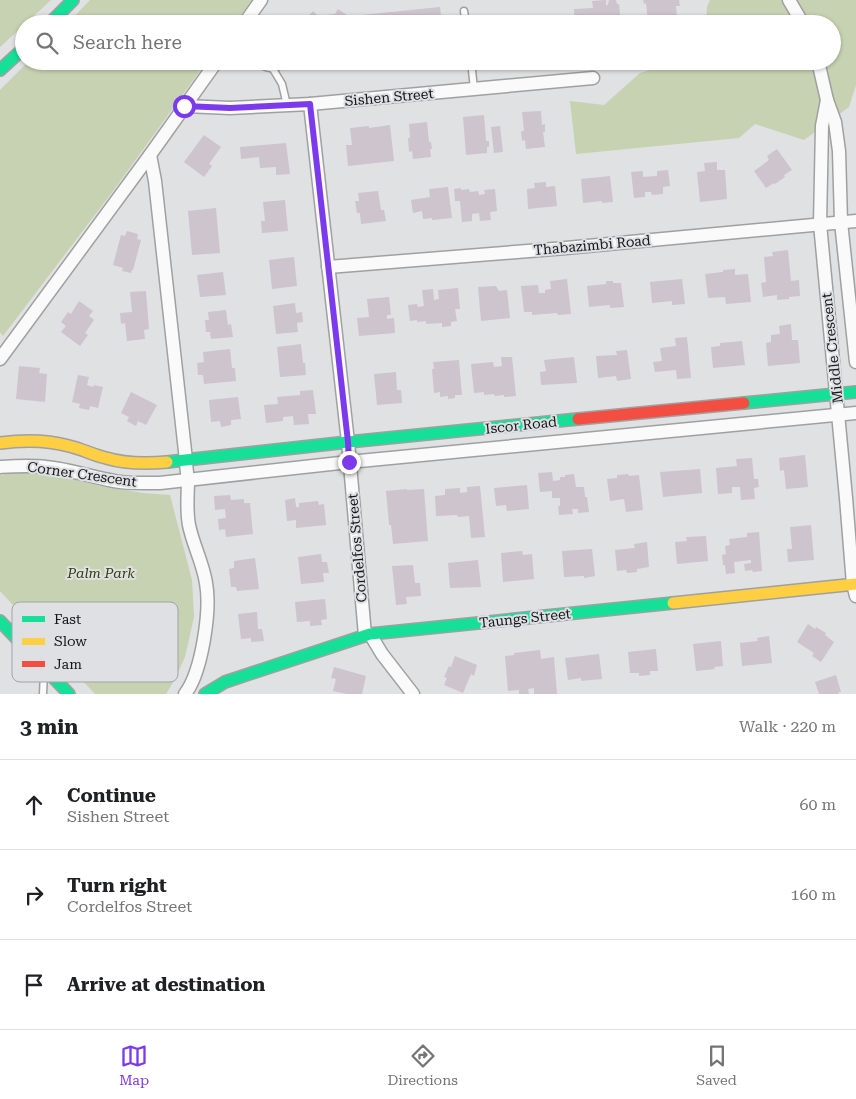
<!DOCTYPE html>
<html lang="en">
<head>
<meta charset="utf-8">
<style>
	:root { --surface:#fff; --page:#f2f2f2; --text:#202124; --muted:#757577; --line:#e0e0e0; --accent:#7c3aed }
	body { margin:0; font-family:"Roboto Serif",serif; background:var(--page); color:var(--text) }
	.stop { position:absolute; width:15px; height:15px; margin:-11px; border:4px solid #7c3aed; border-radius:50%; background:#fff }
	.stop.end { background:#7c3aed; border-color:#fff; box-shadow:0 1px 5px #0008 }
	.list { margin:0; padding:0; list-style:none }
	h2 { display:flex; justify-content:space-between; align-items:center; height:65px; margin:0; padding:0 20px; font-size:21px }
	h2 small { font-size:16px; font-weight:400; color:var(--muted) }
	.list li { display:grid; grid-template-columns:32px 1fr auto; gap:15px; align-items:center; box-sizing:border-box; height:90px; padding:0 20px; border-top:1px solid var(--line) }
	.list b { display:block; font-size:19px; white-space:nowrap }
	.list p { margin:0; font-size:16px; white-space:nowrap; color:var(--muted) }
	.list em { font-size:16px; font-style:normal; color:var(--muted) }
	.icon { flex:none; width:28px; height:28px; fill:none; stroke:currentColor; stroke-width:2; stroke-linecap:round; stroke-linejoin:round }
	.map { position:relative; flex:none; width:856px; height:694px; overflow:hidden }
	.search { position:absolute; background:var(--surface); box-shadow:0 1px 4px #0004; left:15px; right:15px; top:15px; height:55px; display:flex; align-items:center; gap:12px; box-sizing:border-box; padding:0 18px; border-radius:28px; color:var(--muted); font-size:19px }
	.sheet { height:335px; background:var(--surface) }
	nav { display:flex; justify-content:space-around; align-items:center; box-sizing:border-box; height:70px; border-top:1px solid var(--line); background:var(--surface); font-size:14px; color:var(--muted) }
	nav a { display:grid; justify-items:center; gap:2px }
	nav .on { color:var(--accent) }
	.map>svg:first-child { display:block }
</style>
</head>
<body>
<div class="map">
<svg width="856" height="694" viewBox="0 0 856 694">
	<rect width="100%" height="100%" fill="#e0e1e2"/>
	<g fill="#c6d2b1">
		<path d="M0,0H51L25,24H24V25L0,47Z"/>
		<path d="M90,0H252L234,24H67Z"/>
		<path d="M710,0H856V85L849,107L804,140L755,124L739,138L576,154L570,101L604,105L640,73L678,61H832V24H706L707,7Z"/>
		<path d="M29,61H207L113,191L3,336L0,332V90Z"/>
		<path d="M19,472L49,473L96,485L143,493L170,495L192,580L194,617L185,657L175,679L166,694H95L0,591V475Z"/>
	</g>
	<g fill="#cdc4ce">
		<path d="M606,0V5H608L609,0H616L617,4H619L621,24H575L574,9L593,8L592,1Z"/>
		<path d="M643,0H679L680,6H676L677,17L673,18V21L655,23V20H648L646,3L644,4Z"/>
		<path d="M440,7L442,24H363L362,15Z"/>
		<path d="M338,9L353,19L351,22L353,24H300L313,11L318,16L335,14Z"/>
		<path d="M541,111L542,125L545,124V132H543L545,147L526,149L525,140L522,141L521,131H524L522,112Z"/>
		<path d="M484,115L486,141H489V147H487V153L466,155L463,117Z"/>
		<path d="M427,122L429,142H431L432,149H430L431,157L413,159L412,151L409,152L408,138H410L409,124Z"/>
		<path d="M390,125L394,161L348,166L346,145H352L350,128L369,126V128Z"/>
		<path d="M500,126L503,152L494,153L491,127Z"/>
		<path d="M204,135L221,147L209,164L212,166L204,177L184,162Z"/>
		<path d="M286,143L290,174L276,175V167L260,168L259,157L241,159L240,147Z"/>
		<path d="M777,149L792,170L784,175L785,177L775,184L774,183L766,188L754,171L769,160L767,156Z"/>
		<path d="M717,162V170H725L727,199L700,202L697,172L705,171L704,163Z"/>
		<path d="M668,170L670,186L663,187V194L652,195L651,192H645V197L634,198L631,172L643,171V177L657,176V171Z"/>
		<path d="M610,176L613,202L602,203V201L583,203L581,179Z"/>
		<path d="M546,182V187L555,186L557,206L528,209L527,189L535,188L534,183Z"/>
		<path d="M448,187L452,218L432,220V218L423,219L422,211L413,213L411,200L430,197L429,189Z"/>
		<path d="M461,188V190L469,189L470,192L478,191L479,195L485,194L484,190L495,189L497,211L490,212L491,220L480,221L479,213L472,214V221L462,222L460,201H455L454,189Z"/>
		<path d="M378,191L381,210H384L386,221L361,224L360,213H357L355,201H359L358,193Z"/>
		<path d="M285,200L288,231L262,233L261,221H265L263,202Z"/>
		<path d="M216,208L220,253L192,255L188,211Z"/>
		<path d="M127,231L138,234L137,239L141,240L133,270H132L131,273L122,271L123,268L113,265L121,235L125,236Z"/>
		<path d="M788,250L791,281L799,280L800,296L789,297V299L777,300V295L763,297L761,283L766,282L764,257L773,256L772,252Z"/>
		<path d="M294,257L297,286L272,289L269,260Z"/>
		<path d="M735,269V275L748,274L751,302L726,304L725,297L708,298L705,274L723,272V270Z"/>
		<path d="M223,272L226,295L200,297L197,275Z"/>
		<path d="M567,279L571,314L558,315L557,313L532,315V312H524L521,286L538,285L539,293H545V290L551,289L550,281Z"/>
		<path d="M682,279L685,304L672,305V301L652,303L650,282Z"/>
		<path d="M606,281H613V283H621L624,307L610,308V305L589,307L587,286L606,284Z"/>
		<path d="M496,286L499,291L507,290L510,318L481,321L478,287Z"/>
		<path d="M458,288L460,309H455L457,321L451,322V326L442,327V323L426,324V321L417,322V320L410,321L408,305L417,304L418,307L424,306L422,290L433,289L434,300L439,299L438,290Z"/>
		<path d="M146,291L149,329L144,330L145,339L127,341L125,323L121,324L120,313L132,312L130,292Z"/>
		<path d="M389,297L391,315H387V319L394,318L395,333L359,336L357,318L369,317L367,299Z"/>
		<path d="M79,301L93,311L89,316L94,320L85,333L88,335L80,346L61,332L66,326L61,322L68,312L71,314Z"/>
		<path d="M295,303L296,313L302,312L303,322L297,323L298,332L276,334L273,306Z"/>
		<path d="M226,310L228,325L231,324L233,337L211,339L210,332H206L205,320H209L208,312Z"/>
		<path d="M791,324L792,340H798L800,363L768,366L766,343L771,342V335L780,334L779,326Z"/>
		<path d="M687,337L691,378L677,379L676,370L655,372L653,362L662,361L660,348L676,346L675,338Z"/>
		<path d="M742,341L745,365L713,368L711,347L720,346V343Z"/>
		<path d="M301,344L303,363H305L306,375L280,377L277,347Z"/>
		<path d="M230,349L232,368H235L236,381L204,384L203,375H198L197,363L204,362L203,352Z"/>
		<path d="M627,350L631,379L617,381L616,376L598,378L596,356L617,355L616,351Z"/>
		<path d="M501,357H512L516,396L504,397V395L495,396L494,394L484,395V392L474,393L471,364L493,362L494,367L502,366Z"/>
		<path d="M574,357L577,383L541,385L540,372L546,371L544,360Z"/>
		<path d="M459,360L462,395H455V398L448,399V396L440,397V392L434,393L432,369H434L433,362Z"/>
		<path d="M19,366L40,368L39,373L47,374L45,402L16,399Z"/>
		<path d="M396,372L397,390H401L402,403L377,405L374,374Z"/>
		<path d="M78,375L89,377L87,385L93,387L94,385L103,387L98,408L90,406L89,410L79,408L80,404L72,402Z"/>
		<path d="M313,390L316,414H308L309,424L294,425L293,416L283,417V421L266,423L264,405L278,404L277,397L300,395V391Z"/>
		<path d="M131,392L157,405L146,425L138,421L136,426L127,421L129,417L121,413Z"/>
		<path d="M238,397L241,419L231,420V425L221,427L220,421L211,422L209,400Z"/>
		<path d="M805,455L808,487L786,489L784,470L780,471L779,458Z"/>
		<path d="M752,458L754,479H758L759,487L754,488L755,499L741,500L740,487H732V493L718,494L716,468L737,466L736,459Z"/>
		<path d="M700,469L702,493L663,497L660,472Z"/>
		<path d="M552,472L553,481L560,480V477H565V475L574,474L576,487H584L585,497H587L589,512L578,513V509H572L573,514L559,515L558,506H560V498H552V491L540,492L538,473Z"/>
		<path d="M628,474L629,476L639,475L643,510L626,512L624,499L610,501L607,479L617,478V475Z"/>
		<path d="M527,485L529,509L507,511L506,505L496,506L494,488Z"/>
		<path d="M480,486L485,537L471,538L469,516L458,517L457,515L436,516L435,496L445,495V489L460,488V493L467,492V487Z"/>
		<path d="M407,489V490L424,489L428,541L393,544L391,525H389L386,491Z"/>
		<path d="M230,495L231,500L244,499V503H250L253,534L226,537L225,529L219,530L218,519L226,518L225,509L215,510L214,496Z"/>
		<path d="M295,498L296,507H299V503L318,501L319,505L324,504L326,525L296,528V520L287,521L285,500Z"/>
		<path d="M811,525L814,560L788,562L787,549H792L790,527Z"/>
		<path d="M759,532L762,571L753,572L752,570L745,571L744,564L751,563V560L734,562L735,573L726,574L725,565H723L722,555L726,554L725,546L730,545L729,539L747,537V533Z"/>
		<path d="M706,536L708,561L677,564L675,542L687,541L686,537Z"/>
		<path d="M647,542L649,567L637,569V572L627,573L626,570L617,571L615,550L635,548L634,544Z"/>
		<path d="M592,549L595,576L584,578V576L564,577L562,551Z"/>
		<path d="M522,551L523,555L532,554L534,579L503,582L501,553Z"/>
		<path d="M321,554L322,562H327L329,573H323L324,582L301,584L298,557Z"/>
		<path d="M255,558L259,589L237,591L236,587H231L229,569L234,568V561Z"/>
		<path d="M478,560L481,587L450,588L448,563Z"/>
		<path d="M413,565L415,583H420L421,596L406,597L407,604L396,605L392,566Z"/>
		<path d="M325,599L327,619L321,620L322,625L310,626V621L297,622L295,602Z"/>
		<path d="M257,612L258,629H262L264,641L251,642V638L241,639L238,614Z"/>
		<path d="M808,624L815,629L816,627L826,633L825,635L834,642L821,662L812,656L814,653L797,642Z"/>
		<path d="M769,636L772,663L742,666L740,643L758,641L757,638Z"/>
		<path d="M721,641L723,666L714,667L715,669L696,671L693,644Z"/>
		<path d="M656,649L658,671H650V675L639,676V673H630L628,652Z"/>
		<path d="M540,650L541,659L554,657L557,694H534V688L528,689L529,694H519V690L508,691L505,656L514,655V653Z"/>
		<path d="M599,654L602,679L581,681V678L568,680L565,658Z"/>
		<path d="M455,656L477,665L474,676L471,674L463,693L444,685L447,678L444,677L449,666L451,667Z"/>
		<path d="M334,667L366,676L362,694H347L333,691L336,679L331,678Z"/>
		<path d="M836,675L841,692H838L839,694H819L815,682Z"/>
	</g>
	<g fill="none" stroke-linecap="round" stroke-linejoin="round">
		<g stroke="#a0a0a1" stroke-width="9">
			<g id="lane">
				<path d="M464,11L466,24"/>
				<path d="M258,61C266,71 277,70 285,61"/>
				<path d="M471,61L474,89"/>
				<path d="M273,69L282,84L287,105"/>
				<path d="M43,694L44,673"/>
			</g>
		</g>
		<g stroke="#a0a0a1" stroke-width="15">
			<g id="street">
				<path d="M789,0L803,24"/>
				<path d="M244,24L261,0"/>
				<path d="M818,61L827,100L835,122L839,151L841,222L856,362"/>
				<path d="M827,100L822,126L820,224L846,498L853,584L856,596"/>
				<path d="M310,104L348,442L365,635"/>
				<path d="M185,106L230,108L310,104L593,78"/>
				<path d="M150,155L155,181L186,460C186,466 187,473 188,479C188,494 186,509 189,525C193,545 203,563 206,583C211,610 202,672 185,694"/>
				<path d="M328,267L566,248L856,221"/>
				<path d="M0,359L150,155L217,61"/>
				<path d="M0,467C16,466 30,465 46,467C69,469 91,477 114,481C129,484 144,483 160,483L349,462L856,413"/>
				<path d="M370,634L382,654L413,694"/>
			</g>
		</g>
		<g stroke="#a0a0a1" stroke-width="14">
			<g id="fast">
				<path d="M49,24L73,0"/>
				<path d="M0,70L24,48"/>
				<path d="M744,403L856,392"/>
				<path d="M167,462L348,442L578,419"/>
				<path d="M0,621L69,694"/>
				<path d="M205,694L225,682L370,634L673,603"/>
			</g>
		</g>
		<g stroke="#a0a0a1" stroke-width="14">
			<g id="slow">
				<path d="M0,443C23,440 47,440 69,446C82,449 93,455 106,458C126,464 146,464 167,462"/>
				<path d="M673,603L856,584"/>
			</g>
		</g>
		<g stroke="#a0a0a1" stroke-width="14">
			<path id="jam" d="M578,419L744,403"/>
		</g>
		<use href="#lane" stroke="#fafafb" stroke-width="6"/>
		<use href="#street" stroke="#fafafb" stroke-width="12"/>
		<use href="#fast" stroke="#16e098" stroke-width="11"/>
		<use href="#slow" stroke="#ffcf43" stroke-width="11"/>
		<use href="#jam" stroke="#f24e42" stroke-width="11"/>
	</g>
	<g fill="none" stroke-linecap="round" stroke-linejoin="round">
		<path stroke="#7c3aed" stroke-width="6" d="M184,106L230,108L310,104L348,442L349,462"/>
	</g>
	<g text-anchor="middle" stroke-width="4" stroke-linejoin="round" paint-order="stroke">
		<g font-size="14" fill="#161617" stroke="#dfe0e3">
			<text transform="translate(389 97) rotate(-5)" y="5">Sishen Street</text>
			<text transform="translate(592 245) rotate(-5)" y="5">Thabazimbi Road</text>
			<text transform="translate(832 348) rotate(-96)" y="5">Middle Crescent</text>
			<text transform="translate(521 425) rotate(-6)" y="5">Iscor Road</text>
			<text transform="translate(82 474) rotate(8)" y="5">Corner Crescent</text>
			<text transform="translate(357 548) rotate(-95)" y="5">Cordelfos Street</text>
			<text transform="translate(525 618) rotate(-6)" y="5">Taungs Street</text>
		</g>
		<g font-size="14" font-style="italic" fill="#323f0a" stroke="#dfe0e3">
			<text x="101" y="578">Palm Park</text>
		</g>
	</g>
	<rect x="12" y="602" width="166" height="80" rx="8" fill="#dfe0e3" stroke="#a3a3a6" stroke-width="1"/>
	<rect x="22" y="616" width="23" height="6" fill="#16e098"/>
	<rect x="22" y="638" width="23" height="7" fill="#ffcf43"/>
	<rect x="22" y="661" width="23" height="6" fill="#f24e42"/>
	<g font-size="14" fill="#161617">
		<text x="54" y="624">Fast</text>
		<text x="54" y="646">Slow</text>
		<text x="54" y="669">Jam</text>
	</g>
</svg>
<div class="stop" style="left:184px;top:106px"></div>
<div class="stop end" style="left:349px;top:462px"></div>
<div class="search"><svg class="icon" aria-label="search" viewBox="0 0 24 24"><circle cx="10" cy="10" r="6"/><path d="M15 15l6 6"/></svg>Search here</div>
</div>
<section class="sheet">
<h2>3 min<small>Walk · 220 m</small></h2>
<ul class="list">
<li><svg class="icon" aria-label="ahead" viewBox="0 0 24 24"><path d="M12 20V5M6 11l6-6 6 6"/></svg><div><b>Continue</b><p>Sishen Street</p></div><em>60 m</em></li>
<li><svg class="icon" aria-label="right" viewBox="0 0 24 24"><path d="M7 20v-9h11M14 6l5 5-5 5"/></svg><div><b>Turn right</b><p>Cordelfos Street</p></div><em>160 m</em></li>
<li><svg class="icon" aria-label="arrive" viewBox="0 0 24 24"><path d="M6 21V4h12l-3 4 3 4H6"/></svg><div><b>Arrive at destination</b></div></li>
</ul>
</section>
<nav>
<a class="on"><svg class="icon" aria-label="map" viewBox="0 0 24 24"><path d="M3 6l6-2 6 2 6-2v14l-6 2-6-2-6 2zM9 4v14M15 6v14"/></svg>Map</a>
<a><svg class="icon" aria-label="directions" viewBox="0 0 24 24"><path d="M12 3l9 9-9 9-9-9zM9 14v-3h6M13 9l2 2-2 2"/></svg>Directions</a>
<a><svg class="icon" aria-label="saved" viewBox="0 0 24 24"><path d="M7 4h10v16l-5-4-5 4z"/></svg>Saved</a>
</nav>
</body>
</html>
